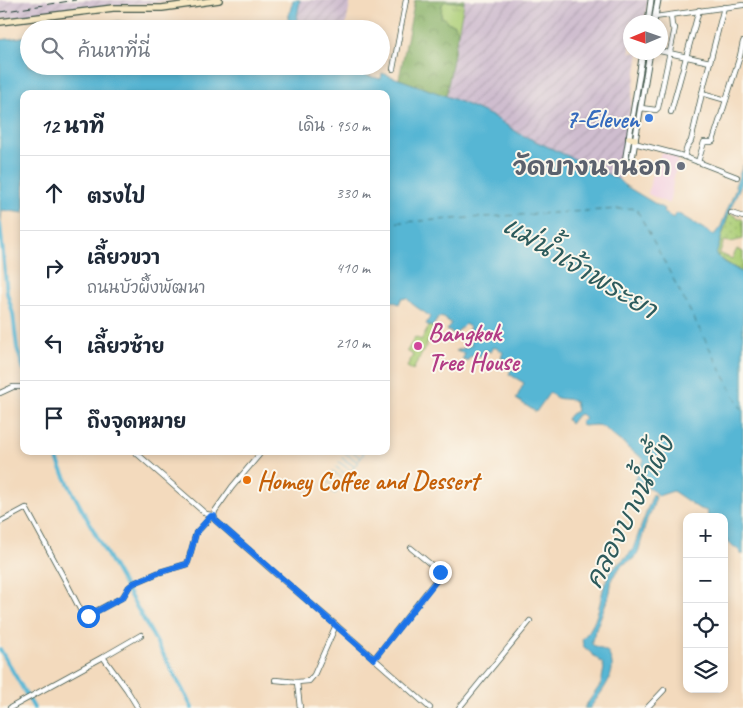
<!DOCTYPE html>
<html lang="th">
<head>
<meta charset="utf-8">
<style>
	:root { --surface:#fff; --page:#f6f6f7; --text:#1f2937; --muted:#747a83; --line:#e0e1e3 }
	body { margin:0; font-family:Caveat,"Playpen Sans Thai",sans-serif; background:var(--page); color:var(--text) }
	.controls { position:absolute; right:15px; bottom:15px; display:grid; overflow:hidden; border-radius:10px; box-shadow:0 2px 8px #0003 }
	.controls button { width:45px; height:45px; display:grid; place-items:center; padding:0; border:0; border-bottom:1px solid var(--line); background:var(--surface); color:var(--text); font:25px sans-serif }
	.compass { position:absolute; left:623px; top:15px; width:45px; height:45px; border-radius:50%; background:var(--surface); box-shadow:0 2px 8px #0003; rotate:268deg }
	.stop { position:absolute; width:15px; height:15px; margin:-11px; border:4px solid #1a73e8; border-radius:50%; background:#fff }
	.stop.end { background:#1a73e8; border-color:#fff; box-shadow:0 1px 5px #0008 }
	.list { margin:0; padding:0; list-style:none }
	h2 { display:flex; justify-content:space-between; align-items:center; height:65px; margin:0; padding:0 20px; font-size:21px }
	h2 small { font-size:16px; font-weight:400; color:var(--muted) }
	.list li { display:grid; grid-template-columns:32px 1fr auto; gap:15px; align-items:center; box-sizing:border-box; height:75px; padding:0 20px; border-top:1px solid var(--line) }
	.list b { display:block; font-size:19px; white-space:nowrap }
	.list p { margin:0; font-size:16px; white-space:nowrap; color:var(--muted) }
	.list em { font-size:16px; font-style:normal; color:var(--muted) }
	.icon { flex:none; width:28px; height:28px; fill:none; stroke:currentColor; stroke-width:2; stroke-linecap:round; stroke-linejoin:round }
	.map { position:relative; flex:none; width:743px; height:708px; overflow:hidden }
	.search { position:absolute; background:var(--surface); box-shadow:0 2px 8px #0003; left:20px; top:20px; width:370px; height:55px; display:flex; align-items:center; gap:12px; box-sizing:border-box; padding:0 18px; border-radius:28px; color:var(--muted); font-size:19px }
	.panel { position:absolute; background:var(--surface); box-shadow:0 2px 8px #0003; left:20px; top:90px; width:370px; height:365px; border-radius:10px }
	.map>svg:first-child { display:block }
</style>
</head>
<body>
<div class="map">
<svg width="743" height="708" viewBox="0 0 743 708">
	<defs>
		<pattern id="industrial-furrows" width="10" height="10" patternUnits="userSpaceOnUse" patternTransform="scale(1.25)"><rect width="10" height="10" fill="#cfbdcf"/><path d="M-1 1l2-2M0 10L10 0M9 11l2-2" fill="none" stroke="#b1a3b2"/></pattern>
		<pattern id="grass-tufts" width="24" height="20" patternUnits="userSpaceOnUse" patternTransform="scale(1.25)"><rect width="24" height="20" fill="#abce76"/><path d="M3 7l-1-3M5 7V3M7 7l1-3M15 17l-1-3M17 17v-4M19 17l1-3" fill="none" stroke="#8ba862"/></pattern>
		<pattern id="forest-crowns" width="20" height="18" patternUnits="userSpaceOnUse" patternTransform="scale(1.25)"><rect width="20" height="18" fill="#88b167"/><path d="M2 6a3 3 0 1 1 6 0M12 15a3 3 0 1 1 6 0" fill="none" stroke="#6f9156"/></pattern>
		<pattern id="garden-dots" width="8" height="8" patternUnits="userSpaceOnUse" patternTransform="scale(1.25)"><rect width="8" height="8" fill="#abce76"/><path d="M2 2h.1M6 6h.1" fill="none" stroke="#8ba862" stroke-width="1.8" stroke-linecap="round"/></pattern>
	</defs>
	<rect width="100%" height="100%" fill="#fbf7ec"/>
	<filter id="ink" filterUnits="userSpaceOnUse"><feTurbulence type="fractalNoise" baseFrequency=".02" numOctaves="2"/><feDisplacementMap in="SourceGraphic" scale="10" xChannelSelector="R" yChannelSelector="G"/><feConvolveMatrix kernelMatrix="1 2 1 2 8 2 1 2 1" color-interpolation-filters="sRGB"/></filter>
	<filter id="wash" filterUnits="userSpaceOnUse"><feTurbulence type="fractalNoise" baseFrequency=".0096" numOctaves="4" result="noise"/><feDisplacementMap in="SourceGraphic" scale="20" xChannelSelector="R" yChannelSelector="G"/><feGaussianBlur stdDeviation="1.12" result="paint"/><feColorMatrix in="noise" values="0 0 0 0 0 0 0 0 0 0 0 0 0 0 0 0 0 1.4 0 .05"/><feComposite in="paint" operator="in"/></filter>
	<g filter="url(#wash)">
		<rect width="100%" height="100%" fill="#f3dabd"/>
		<path fill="#f3cfe0" d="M661,152L678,157L669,204L648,194L653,169L656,163H658Z"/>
		<g fill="url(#industrial-furrows)">
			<path d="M0,0H175L0,19Z"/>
			<path d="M300,0H351L345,29H295Z"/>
			<path d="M464,0H648L644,22H630V52L639,53L619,180L520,134L494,117L446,96Z"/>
		</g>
		<g fill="url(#grass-tufts)" stroke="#658655">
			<path d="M445,1L464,3L458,32L455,25L447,22L441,15L442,4Z"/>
			<path d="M737,249L743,252V273L718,257L719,253L732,259Z"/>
		</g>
		<path fill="url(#forest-crowns)" stroke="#54774e" d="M415,0H464V3L446,1L442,4L441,15L447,22L455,25L458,32L446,96L399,79Z"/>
		<path fill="#abce76" stroke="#658655" d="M430,325L435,329L413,370L407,367L413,355L407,351L415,337L421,340Z"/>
		<path fill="url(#garden-dots)" stroke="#658655" d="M729,213L743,220V239L731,242L724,241L718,257L716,255Z"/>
		<g fill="#56b6d4" stroke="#3a7a84">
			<path d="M293,0H300L295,29H285Z"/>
			<path d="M118,21L174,29H71Z"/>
			<path d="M29,36V66H326L381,79L382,73L446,96L470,106L494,117L520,134L618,179L624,185L664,209L663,212L673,218L677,213L714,235L721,226L736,188L735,186L743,165V180L729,212L716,255L726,263L743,273V555L741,554C738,548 736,549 732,545C722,538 724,528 724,517H708L707,511L698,508L673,491L658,496L651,489L634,480L644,460C638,453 628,451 624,443C613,439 607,425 595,425C591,425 587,426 583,426L580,422L585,418L581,414L577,415L570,424L567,419L571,414L577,411L575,401C566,397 556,402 550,392L536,412L516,399L524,383L509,374L514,364L509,360L501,358L503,352L494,347L491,352L484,350L480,357L471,356L467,361L462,360L465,354L456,351L472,345L466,336L470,327L465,324L455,334L447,330L451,323L444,318L439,317L432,327L426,324L430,317C423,310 413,307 407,298L401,299L399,304L389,300L386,301V94H24V213L2,210L0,232V40Z"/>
			<path d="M653,494L656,497L651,512L647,519L638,553L633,559L622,565L612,578L610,592L592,640V644L593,645L608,652C609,656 612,660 612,664C614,679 598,696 590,708H584L601,684L604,668L602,663L583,646L582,639C601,621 598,600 607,578C612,565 626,560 633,549Z"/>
		</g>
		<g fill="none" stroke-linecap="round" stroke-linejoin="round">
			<g stroke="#56b6d4" stroke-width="1">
				<path d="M352,451L361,458"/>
				<path d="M345,453L358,462"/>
				<path d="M342,458L354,466"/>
				<path d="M339,462L350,470"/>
				<path d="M336,467L347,475"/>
				<path d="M333,471L344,480"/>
				<path d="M330,476L341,485"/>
				<path d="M326,480L337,489"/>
				<path d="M323,485L335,494L364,453L361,451"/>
			</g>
			<g stroke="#56b6d4" stroke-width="4">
				<path d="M0,224L7,293L13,314L17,348L24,370"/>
				<path d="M54,451C65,480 80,506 95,533C127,592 162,649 192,708"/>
				<path d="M0,649L34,708"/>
			</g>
			<path stroke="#2d5b5c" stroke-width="1" stroke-dasharray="6 5" stroke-linecap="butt" d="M386,223L636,208L743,412"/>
		</g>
	</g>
	<g filter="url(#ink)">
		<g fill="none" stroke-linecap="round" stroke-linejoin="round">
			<g stroke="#3f5549" stroke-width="6">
				<g id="minor">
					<path d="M655,17L743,5"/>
					<path d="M660,51L710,62"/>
					<path d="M393,69L406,0"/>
					<path d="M702,93L726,100"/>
					<path d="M641,108L656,110L658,108L675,28L672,27L671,15"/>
					<path d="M671,112L699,10"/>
					<path d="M634,143L680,155L737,177"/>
					<path d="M684,157L687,147L691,141L702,93L724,7"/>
					<path d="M698,162L704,142H711L713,141L740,56L743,42"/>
					<path d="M731,213L743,217"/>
					<path d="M0,393L13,387H24"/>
					<path d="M134,451L206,514L212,515"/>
					<path d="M259,451V455L232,487L215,511L214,515L215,520L276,574L336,625L430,708"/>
					<path d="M0,522L26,508L65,580L81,611L83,615L87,616L123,597L129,587L134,583L160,572L187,564L188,562L196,533L211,517L214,516"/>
					<path d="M103,657L127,690L138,708"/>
					<path d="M374,659L440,575V572L411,548"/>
					<path d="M275,680L297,682L309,681L314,675L336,625"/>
					<path d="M297,682L300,708"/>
					<path d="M10,708L103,657L141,635"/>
					<path d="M459,708L530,621"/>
					<path d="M647,708L664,690"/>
				</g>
			</g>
			<g stroke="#3f5549" stroke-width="7">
				<g id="tertiary">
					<path d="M648,22L651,0"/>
					<path d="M654,22L658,0"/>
					<path d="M643,52L625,162V164L628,166L631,165L650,52"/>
				</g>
			</g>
			<g stroke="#3f5549" stroke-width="8">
				<g id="secondary">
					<path d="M0,22L113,8H162L219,0"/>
					<path d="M629,138L635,139"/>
				</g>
			</g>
			<use href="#minor" stroke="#fff" stroke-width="4.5"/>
			<use href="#tertiary" stroke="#fff" stroke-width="5"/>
			<use href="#secondary" stroke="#f7e8c3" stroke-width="5.5"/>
			<path stroke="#1f3d34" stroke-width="1" stroke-dasharray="8 4" stroke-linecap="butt" d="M0,12L76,0"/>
		</g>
	</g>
	<g fill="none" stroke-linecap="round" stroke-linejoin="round" filter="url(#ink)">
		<path stroke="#1a73e8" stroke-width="6" d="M88,616L123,597L129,587L134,583L160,572L187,564L188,562L196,533L211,516H214L215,520L374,659L440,576V572"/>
	</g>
	<circle fill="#3f7fe0" stroke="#fbf7ec" stroke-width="2" cx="649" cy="118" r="5"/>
	<circle fill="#6b7280" stroke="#fbf7ec" stroke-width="2" cx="681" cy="166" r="5"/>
	<circle fill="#d1479c" stroke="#fbf7ec" stroke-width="2" cx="418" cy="346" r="5"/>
	<circle fill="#e8710a" stroke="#fbf7ec" stroke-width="2" cx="247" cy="480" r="5"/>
	<g text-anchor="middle" stroke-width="4" stroke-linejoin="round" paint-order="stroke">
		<g font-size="25" font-weight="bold" fill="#366cbe" stroke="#fbf7ec" text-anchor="end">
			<text x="639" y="127">7-Eleven</text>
		</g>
		<g font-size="25" font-weight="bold" fill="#5b616d" stroke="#fbf7ec" text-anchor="end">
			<text x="671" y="175">วัดบางนานอก</text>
		</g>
		<g font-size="25" font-weight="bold" fill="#b23c85" stroke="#fbf7ec" text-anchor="start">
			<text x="428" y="341">Bangkok<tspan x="428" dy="29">Tree House</tspan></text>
		</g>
		<g font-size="25" font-weight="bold" fill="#c56008" stroke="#fbf7ec" text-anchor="start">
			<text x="257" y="489">Homey Coffee and Dessert</text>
		</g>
		<g font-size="26" font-style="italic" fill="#2d5b5c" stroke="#fbf7ec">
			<text transform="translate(580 267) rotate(31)" y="9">แม่น้ำเจ้าพระยา</text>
			<text transform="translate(629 512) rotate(-63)" y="9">คลองบางน้ำผึ้ง</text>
		</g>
	</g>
</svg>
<div class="controls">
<button>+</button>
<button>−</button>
<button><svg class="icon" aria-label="locate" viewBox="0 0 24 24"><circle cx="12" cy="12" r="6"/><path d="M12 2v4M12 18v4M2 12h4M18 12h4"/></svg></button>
<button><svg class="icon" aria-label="layers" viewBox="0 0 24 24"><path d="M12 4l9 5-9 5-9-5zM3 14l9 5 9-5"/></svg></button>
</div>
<svg class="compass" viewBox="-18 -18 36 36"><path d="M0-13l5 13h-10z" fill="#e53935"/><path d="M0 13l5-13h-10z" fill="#747a83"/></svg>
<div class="stop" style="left:88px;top:616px"></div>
<div class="stop end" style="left:440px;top:572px"></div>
<div class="search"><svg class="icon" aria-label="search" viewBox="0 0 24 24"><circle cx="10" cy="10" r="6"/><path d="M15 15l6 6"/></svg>ค้นหาที่นี่</div>
<section class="panel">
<h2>12 นาที<small>เดิน · 950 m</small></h2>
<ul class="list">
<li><svg class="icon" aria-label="ahead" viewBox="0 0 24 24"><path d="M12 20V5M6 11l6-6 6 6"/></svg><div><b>ตรงไป</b></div><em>330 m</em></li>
<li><svg class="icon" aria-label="right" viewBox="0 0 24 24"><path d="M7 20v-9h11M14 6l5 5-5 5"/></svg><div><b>เลี้ยวขวา</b><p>ถนนบัวผึ้งพัฒนา</p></div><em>410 m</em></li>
<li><svg class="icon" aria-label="left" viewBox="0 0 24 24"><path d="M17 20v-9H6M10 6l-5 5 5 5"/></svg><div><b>เลี้ยวซ้าย</b></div><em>210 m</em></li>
<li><svg class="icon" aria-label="arrive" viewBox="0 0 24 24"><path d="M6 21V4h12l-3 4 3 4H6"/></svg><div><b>ถึงจุดหมาย</b></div></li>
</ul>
</section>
</div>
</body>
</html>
